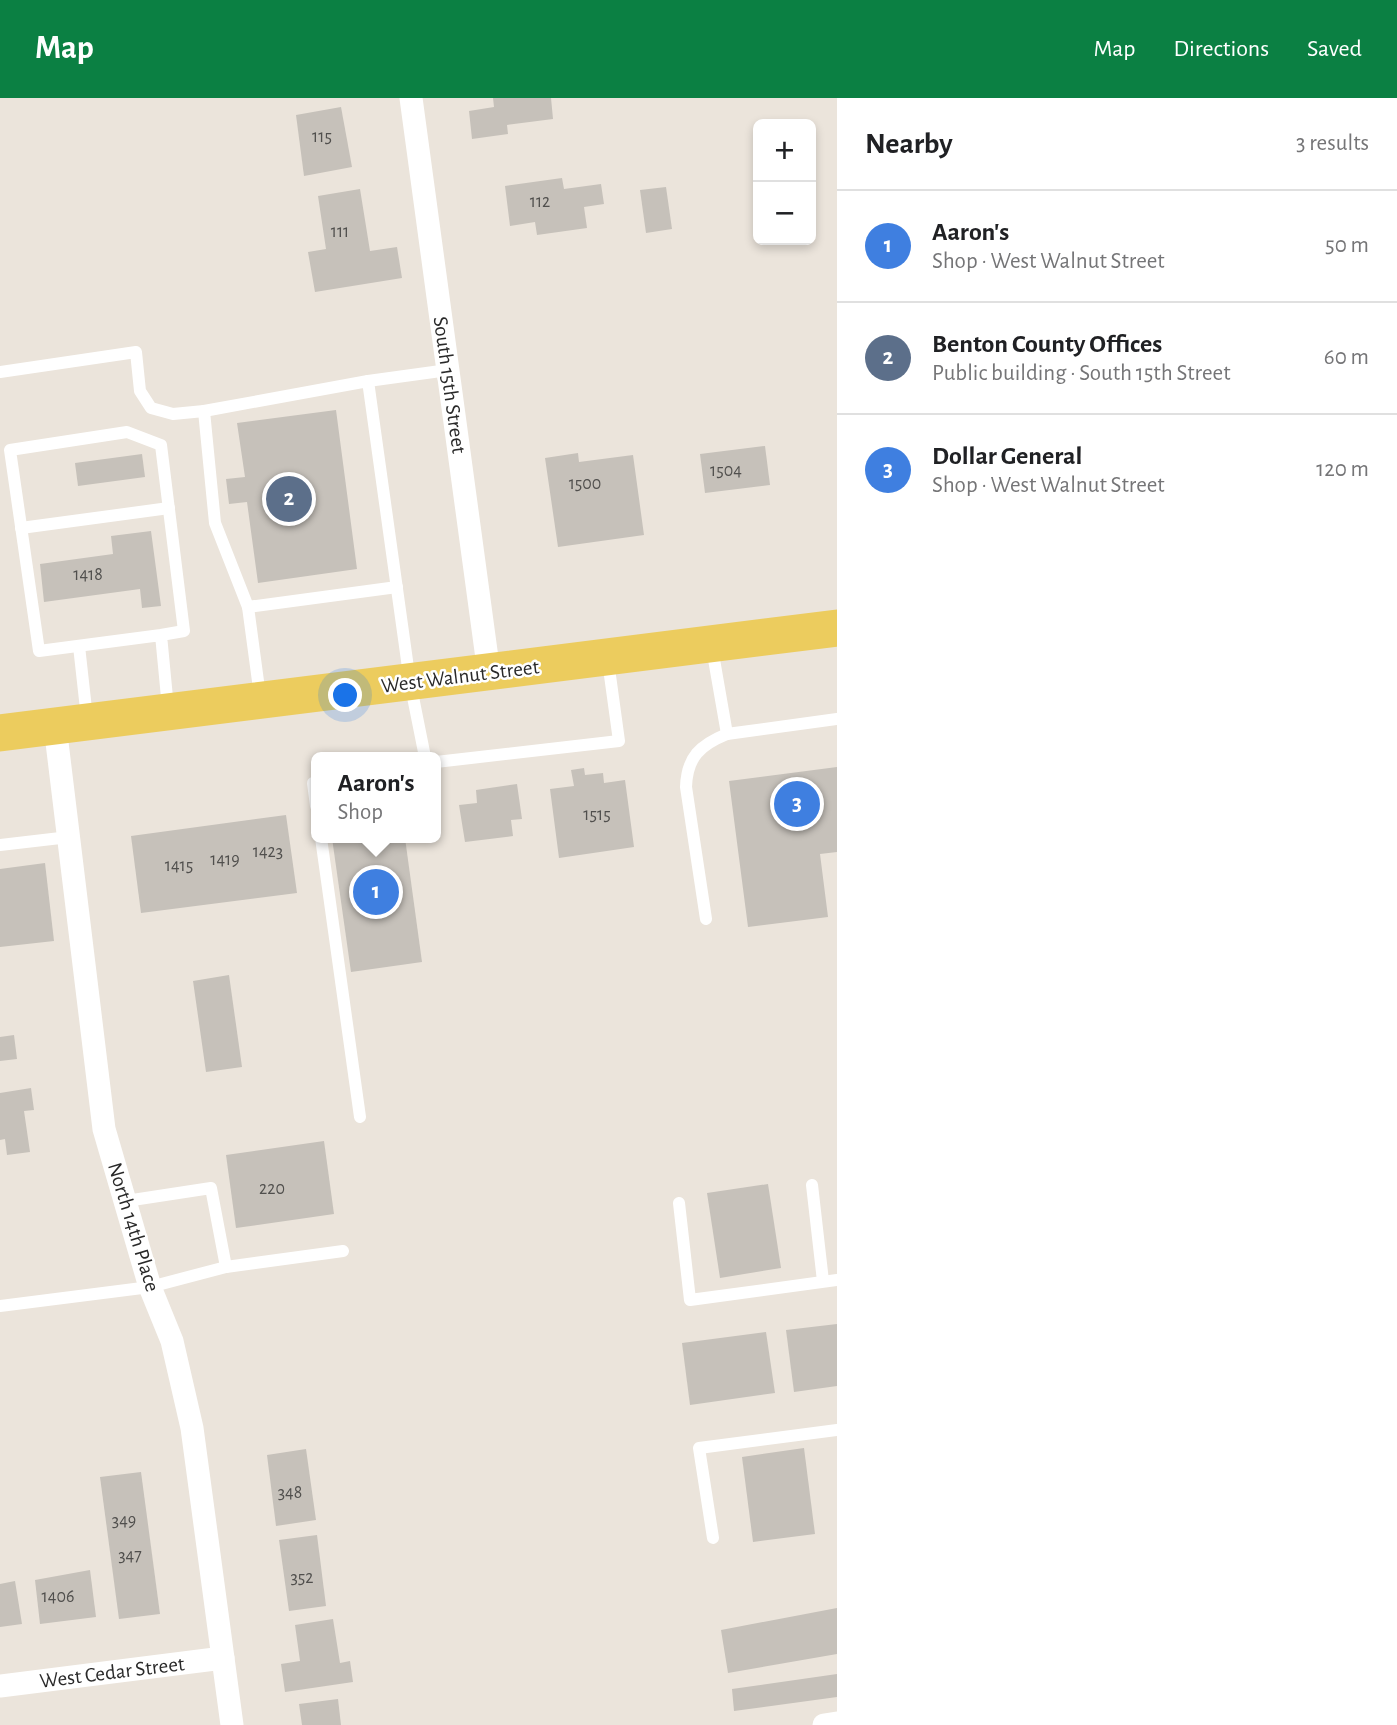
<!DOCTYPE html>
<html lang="en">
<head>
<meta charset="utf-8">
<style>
	:root { --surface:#fff; --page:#f2f2f2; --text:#202124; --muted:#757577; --line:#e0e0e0; --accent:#0b8043 }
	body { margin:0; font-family:"Alegreya Sans",sans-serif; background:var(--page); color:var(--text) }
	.controls { position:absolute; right:21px; top:21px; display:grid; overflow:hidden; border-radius:10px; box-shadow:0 4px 10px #0003 }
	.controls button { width:63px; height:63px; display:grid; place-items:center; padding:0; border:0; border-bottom:2px solid var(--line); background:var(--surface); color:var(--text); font:35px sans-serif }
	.you { position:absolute; left:346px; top:598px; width:24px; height:24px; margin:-18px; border:5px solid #fff; border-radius:50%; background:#1a73e8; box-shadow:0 0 0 10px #1a73e833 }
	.badge { display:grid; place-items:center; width:46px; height:46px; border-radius:50%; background:var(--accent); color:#fff; font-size:23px; font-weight:700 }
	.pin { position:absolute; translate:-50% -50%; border:4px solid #fff; box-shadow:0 2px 7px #0006 }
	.popup { position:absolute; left:311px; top:654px; width:130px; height:91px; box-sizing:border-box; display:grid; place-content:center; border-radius:10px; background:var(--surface); filter:drop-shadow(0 2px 5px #0005); font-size:23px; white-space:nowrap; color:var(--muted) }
	.popup b { font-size:26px; color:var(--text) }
	.popup::after { content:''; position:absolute; left:50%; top:100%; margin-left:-14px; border:14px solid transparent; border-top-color:var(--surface) }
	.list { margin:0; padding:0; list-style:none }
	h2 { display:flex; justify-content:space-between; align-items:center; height:91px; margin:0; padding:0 28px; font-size:30px }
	h2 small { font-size:23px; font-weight:400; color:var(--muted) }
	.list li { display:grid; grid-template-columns:46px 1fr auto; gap:21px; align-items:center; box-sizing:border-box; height:112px; padding:0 28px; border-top:2px solid var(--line) }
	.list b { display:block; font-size:26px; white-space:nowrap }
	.list p { margin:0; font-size:23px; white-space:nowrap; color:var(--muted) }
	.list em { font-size:23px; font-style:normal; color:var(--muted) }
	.map { position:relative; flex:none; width:837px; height:1627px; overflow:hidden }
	header { display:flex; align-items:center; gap:42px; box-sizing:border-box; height:98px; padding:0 35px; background:var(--accent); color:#fff }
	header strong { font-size:33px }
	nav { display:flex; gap:38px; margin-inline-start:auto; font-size:24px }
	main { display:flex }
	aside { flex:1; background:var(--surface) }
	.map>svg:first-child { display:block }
</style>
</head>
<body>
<header>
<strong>Map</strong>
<nav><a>Map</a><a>Directions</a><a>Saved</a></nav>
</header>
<main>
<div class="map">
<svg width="837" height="1627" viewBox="0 0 837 1627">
	<rect width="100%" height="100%" fill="#ebe4db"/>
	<g fill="#c6c1ba">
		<path d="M493,0H551L553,21L507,27L508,36L472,41L469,13L494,9Z"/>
		<path d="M341,9L352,69L304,78L296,17Z"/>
		<path d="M562,80L564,91L601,86L604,106L584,109L587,130L537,137L535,124L510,128L505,88Z"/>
		<path d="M666,89L672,131L646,135L640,92Z"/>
		<path d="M360,91L370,153L397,149L402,180L315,194L308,154L326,151L318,98Z"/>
		<path d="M336,312L357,471L258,485L247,404L229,406L226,381L245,379L237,325Z"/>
		<path d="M765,348L770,387L705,395L700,356Z"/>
		<path d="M578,355L579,364L633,357L644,437L558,449L545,360Z"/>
		<path d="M142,356L145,379L78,388L75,365Z"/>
		<path d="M151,433L161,508L142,510L140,491L44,504L40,466L113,456L111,438Z"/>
		<path d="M837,669V754L820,756L828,819L748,829L729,683Z"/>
		<path d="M584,670L585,677L603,675L604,685L625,682L634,749L559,760L550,691L574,688L571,672Z"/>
		<path d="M517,686L522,721L511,722L513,738L465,744L459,707L477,705L476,692Z"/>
		<path d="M286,717L297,795L141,815L131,738Z"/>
		<path d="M332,740H405L422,864L351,874Z"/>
		<path d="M45,765L54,843L0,849V771Z"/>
		<path d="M229,877L242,969L206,974L193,883Z"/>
		<path d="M14,937L17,961L0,963V939Z"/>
		<path d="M31,990L34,1012L24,1013L30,1054L7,1057L5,1041L0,1042V995Z"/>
		<path d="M324,1043L334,1116L236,1130L226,1057Z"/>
		<path d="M768,1086L781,1170L720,1180L707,1095Z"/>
		<path d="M837,1226V1288L794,1294L786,1232Z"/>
		<path d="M766,1234L775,1295L690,1307L682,1245Z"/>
		<path d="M804,1350L815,1436L753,1444L742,1359Z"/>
		<path d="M306,1351L316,1422L276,1428L267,1357Z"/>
		<path d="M141,1374L160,1516L119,1521L100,1379Z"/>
		<path d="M317,1437L326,1508L289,1513L279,1442Z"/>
		<path d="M90,1472L96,1519L40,1526L35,1482Z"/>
		<path d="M15,1483L22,1526L0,1529V1486Z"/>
		<path d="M837,1510V1556L728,1575L721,1532Z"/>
		<path d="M333,1521L340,1565L350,1563L353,1584L285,1594L281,1566L300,1563L295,1527Z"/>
		<path d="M837,1576V1599L734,1613L732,1591Z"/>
		<path d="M338,1601L341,1627H302L299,1606Z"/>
	</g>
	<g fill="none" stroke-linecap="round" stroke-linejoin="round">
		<g stroke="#fff" stroke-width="12">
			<path d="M0,274L136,254L140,293L151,310L173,316L204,313"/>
			<path d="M368,283L448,272"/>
			<path d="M21,430L169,410"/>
			<path d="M248,509L215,425L204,313L368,283L410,584L425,659"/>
			<path d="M161,537L39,553L10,352L127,334L161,347L184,533L161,537L168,610"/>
			<path d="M79,548L87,620"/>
			<path d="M712,550L727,636L837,621"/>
			<path d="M260,598L248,509L397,489"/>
			<path d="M436,664L619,643L608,563"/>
			<path d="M313,685L316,708"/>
			<path d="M321,740L360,1019"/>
			<path d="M0,747L69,739"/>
			<path d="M706,821L686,689C687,659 700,647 727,636"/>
			<path d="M812,1087L823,1183"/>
			<path d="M679,1105L690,1202L837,1182"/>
			<path d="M226,1169L343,1153"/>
			<path d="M0,1208L150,1189L226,1169L211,1090L126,1103"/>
			<path d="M713,1440L699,1350L837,1332"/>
		</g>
		<g stroke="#fff" stroke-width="23">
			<path d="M411,0L489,575"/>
			<path d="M55,628L104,1031L150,1189L172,1243L192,1330L232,1627"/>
			<path d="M0,1588L223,1560"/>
			<path d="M824,1627L837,1625"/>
		</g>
		<path stroke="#eccc5e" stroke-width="37" d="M0,635L837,530"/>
	</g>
	<g text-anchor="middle" stroke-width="5" stroke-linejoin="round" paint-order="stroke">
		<g font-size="18" fill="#504f4d">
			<text x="322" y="44">115</text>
			<text x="540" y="109">112</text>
			<text x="340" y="139">111</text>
			<text x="726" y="378">1504</text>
			<text x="585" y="391">1500</text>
			<text x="88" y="482">1418</text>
			<text x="597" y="722">1515</text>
			<text x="268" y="759">1423</text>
			<text x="225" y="767">1419</text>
			<text x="179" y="773">1415</text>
			<text x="272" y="1096">220</text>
			<text x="290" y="1400">348</text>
			<text x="124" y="1428">349</text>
			<text x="130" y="1463">347</text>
			<text x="302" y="1485">352</text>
			<text x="58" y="1504">1406</text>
		</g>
		<g font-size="21" fill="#292929" stroke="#fff">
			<text transform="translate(450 287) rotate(82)" y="7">South 15th Street</text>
			<text transform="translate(460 578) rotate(-7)" y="7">West Walnut Street</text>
			<text transform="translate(134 1129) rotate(73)" y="7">North 14th Place</text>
			<text transform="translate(112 1574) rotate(-7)" y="7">West Cedar Street</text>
		</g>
	</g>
</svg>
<div class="controls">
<button>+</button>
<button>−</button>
</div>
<div class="you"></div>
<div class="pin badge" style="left:376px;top:794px;background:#3f7fe0">1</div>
<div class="popup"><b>Aaron's</b>Shop</div>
<div class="pin badge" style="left:289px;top:401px;background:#5c6f8a">2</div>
<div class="pin badge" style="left:797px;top:706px;background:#3f7fe0">3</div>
</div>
<aside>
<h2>Nearby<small>3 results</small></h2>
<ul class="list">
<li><span class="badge" style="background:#3f7fe0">1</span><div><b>Aaron's</b><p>Shop · West Walnut Street</p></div><em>50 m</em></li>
<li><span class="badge" style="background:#5c6f8a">2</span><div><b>Benton County Offices</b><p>Public building · South 15th Street</p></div><em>60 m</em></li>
<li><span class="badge" style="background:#3f7fe0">3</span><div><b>Dollar General</b><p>Shop · West Walnut Street</p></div><em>120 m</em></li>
</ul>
</aside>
</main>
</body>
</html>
